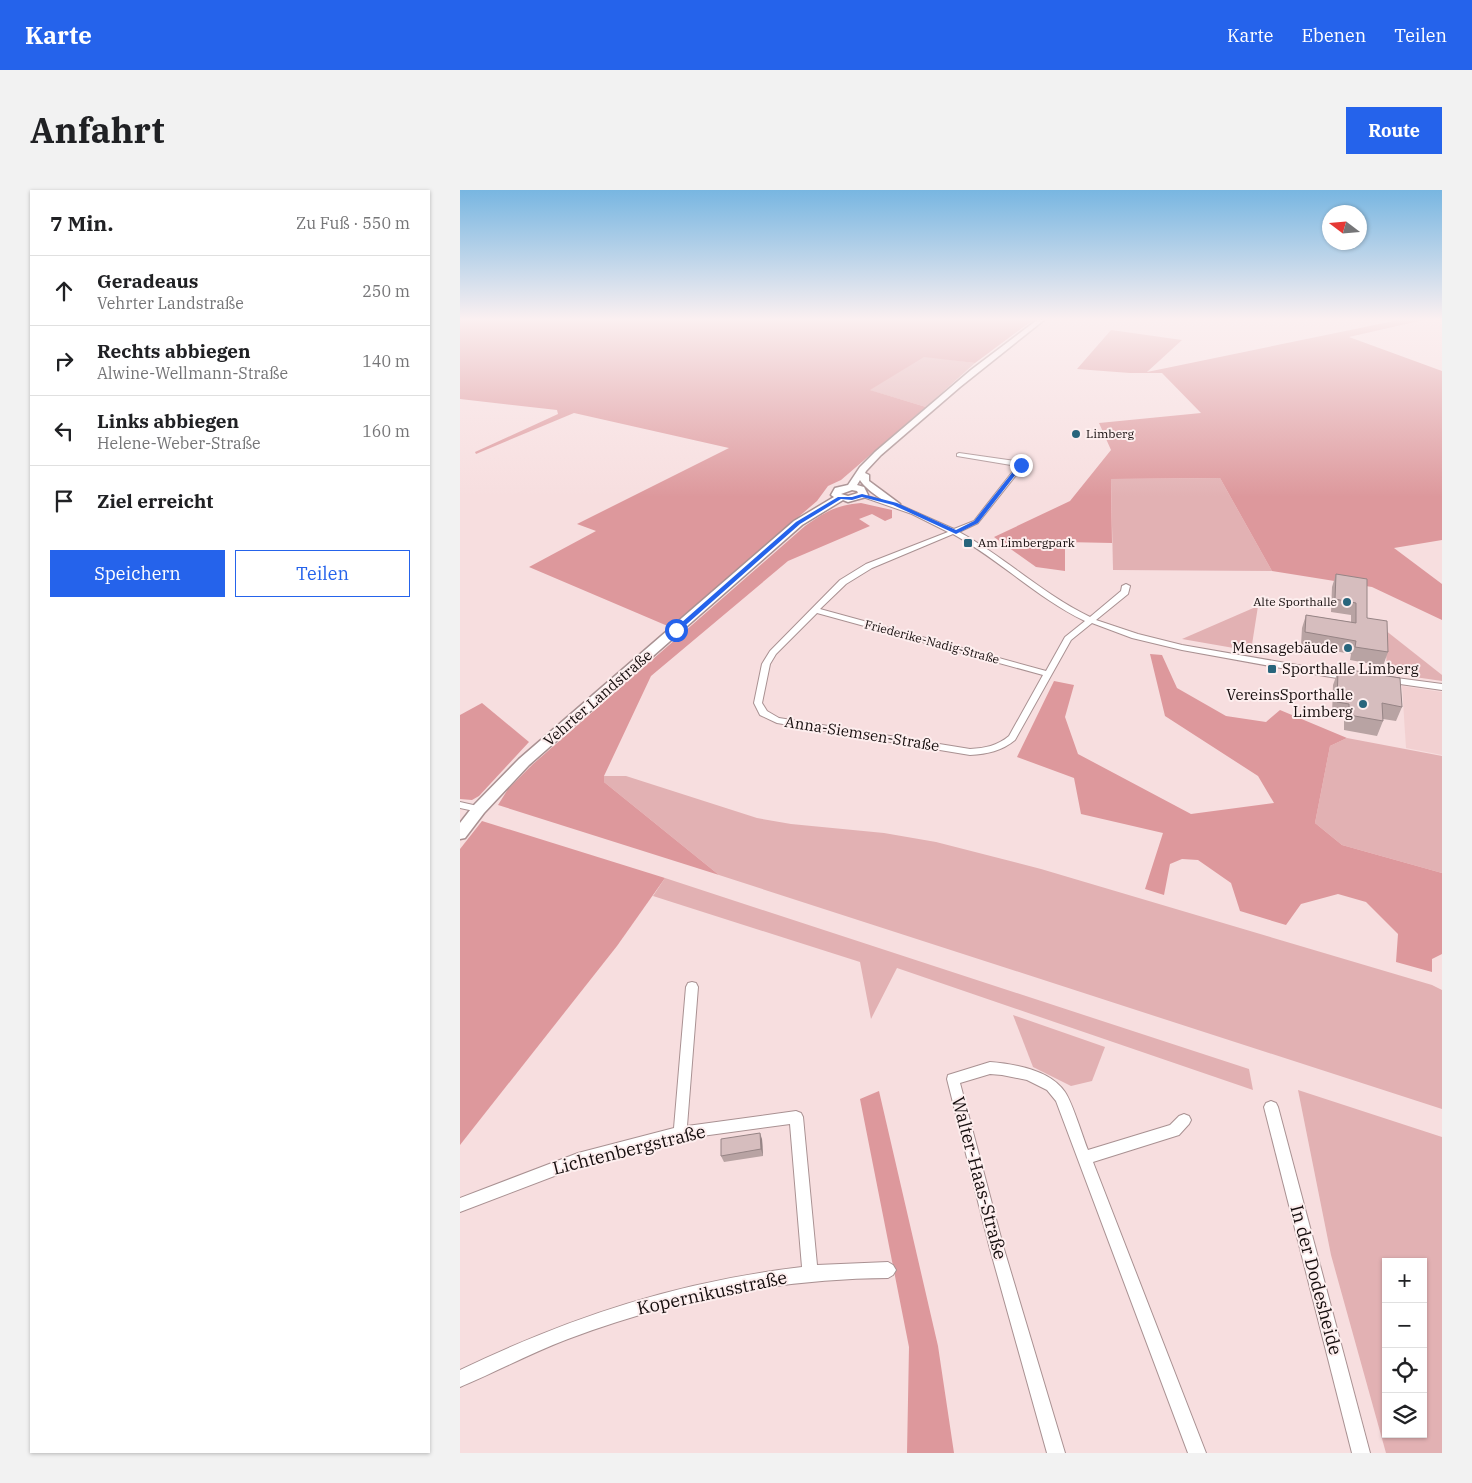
<!DOCTYPE html>
<html lang="de">
<head>
<meta charset="utf-8">
<style>
	:root { --surface:#fff; --page:#f2f2f2; --text:#202124; --muted:#757577; --line:#e0e0e0; --accent:#2563eb }
	body { margin:0; font-family:"IBM Plex Serif",serif; background:var(--page); color:var(--text) }
	.controls { position:absolute; right:15px; bottom:15px; display:grid; overflow:hidden; border-radius:0px; box-shadow:0 1px 4px #0004 }
	.controls button { width:45px; height:45px; display:grid; place-items:center; padding:0; border:0; border-bottom:1px solid var(--line); background:var(--surface); color:var(--text); font:25px sans-serif }
	.compass { position:absolute; left:862px; top:15px; width:45px; height:45px; border-radius:50%; background:var(--surface); box-shadow:0 1px 4px #0004; rotate:286deg }
	.stop { position:absolute; width:15px; height:15px; margin:-11px; border:4px solid #2563eb; border-radius:50%; background:#fff }
	.stop.end { background:#2563eb; border-color:#fff; box-shadow:0 1px 5px #0008 }
	.list { margin:0; padding:0; list-style:none }
	h2 { display:flex; justify-content:space-between; align-items:center; height:65px; margin:0; padding:0 20px; font-size:21px }
	h2 small { font-size:16px; font-weight:400; color:var(--muted) }
	.list li { display:grid; grid-template-columns:32px 1fr auto; gap:15px; align-items:center; box-sizing:border-box; height:70px; padding:0 20px; border-top:1px solid var(--line) }
	.list b { display:block; font-size:19px; white-space:nowrap }
	.list p { margin:0; font-size:16px; white-space:nowrap; color:var(--muted) }
	.list em { font-size:16px; font-style:normal; color:var(--muted) }
	.actions { display:flex; gap:10px; padding:15px 20px }
	.actions a { flex:1; padding:11px 0; border:1px solid var(--accent); border-radius:0px; text-align:center; font-size:18px; color:var(--accent) }
	.actions .main { background:var(--accent); color:#fff }
	.icon { flex:none; width:28px; height:28px; fill:none; stroke:currentColor; stroke-width:2; stroke-linecap:round; stroke-linejoin:round }
	.map { position:relative; flex:none; width:982px; height:1263px; overflow:hidden; border-radius:0px }
	header { display:flex; align-items:center; gap:30px; box-sizing:border-box; height:70px; padding:0 25px; background:var(--accent); color:#fff }
	header strong { font-size:24px }
	nav { display:flex; gap:28px; margin-inline-start:auto; font-size:18px }
	.intro { display:flex; align-items:center; justify-content:space-between; box-sizing:border-box; height:120px; padding:0 30px }
	h1 { margin:0; font-size:35px }
	.button { padding:12px 22px; border-radius:0px; background:var(--accent); color:#fff; font-size:18px; font-weight:700 }
	main { display:flex; gap:30px; padding:0 30px }
	aside { flex:1; background:var(--surface); border-radius:0px; box-shadow:0 1px 4px #0004 }
	.map>svg:first-child { display:block }
</style>
</head>
<body>
<header>
<strong>Karte</strong>
<nav><a>Karte</a><a>Ebenen</a><a>Teilen</a></nav>
</header>
<div class="intro"><h1>Anfahrt</h1><a class="button">Route</a></div>
<main>
<aside>
<h2>7 Min.<small>Zu Fuß · 550 m</small></h2>
<ul class="list">
<li><svg class="icon" aria-label="ahead" viewBox="0 0 24 24"><path d="M12 20V5M6 11l6-6 6 6"/></svg><div><b>Geradeaus</b><p>Vehrter Landstraße</p></div><em>250 m</em></li>
<li><svg class="icon" aria-label="right" viewBox="0 0 24 24"><path d="M7 20v-9h11M14 6l5 5-5 5"/></svg><div><b>Rechts abbiegen</b><p>Alwine-Wellmann-Straße</p></div><em>140 m</em></li>
<li><svg class="icon" aria-label="left" viewBox="0 0 24 24"><path d="M17 20v-9H6M10 6l-5 5 5 5"/></svg><div><b>Links abbiegen</b><p>Helene-Weber-Straße</p></div><em>160 m</em></li>
<li><svg class="icon" aria-label="arrive" viewBox="0 0 24 24"><path d="M6 21V4h12l-3 4 3 4H6"/></svg><div><b>Ziel erreicht</b></div></li>
</ul>
<div class="actions"><a class="main">Speichern</a><a>Teilen</a></div>
</aside>
<div class="map">
<svg width="982" height="1263" viewBox="0 0 982 1263">
	<rect width="100%" height="100%" fill="#f7dedf"/>
	<path fill="#f2d0d1" d="M942,496L982,502V565L946,558Z"/>
	<g fill="#e2b1b3" fill-rule="evenodd">
		<path d="M464,166L515,173L466,217L409,200Z"/>
		<path d="M760,288L812,381L653,380L651,289Z"/>
		<path d="M798,416L791,461L722,449Z"/>
		<path d="M925,440L982,485V491L927,483Z"/>
		<path d="M887,548L982,566V683L882,655L855,633L870,556Z"/>
		<path d="M144,586H166L297,628L331,634L424,643L476,652L581,679L972,795L982,800V919L259,685L144,592Z"/>
		<path d="M205,688L789,879L793,900L437,778L411,829L400,772L193,706Z"/>
		<path d="M553,825L645,857L632,891L611,896L573,877Z"/>
		<path d="M838,900L982,947V1263H926L871,1065ZM926,1072H963V1244H926Z"/>
	</g>
	<g fill="#dd989c">
		<path d="M0,130H573L515,173L464,167L410,200L466,217L381,290L368,296L357,311L210,437L69,377L136,341L117,334L269,258L114,223L16,264L15,262L98,224L97,220L0,209Z"/>
		<path d="M939,130H963L889,147L982,181V350L934,358L982,394V430L912,397L812,381L760,288L651,289L652,353L605,352V381L576,377L534,347L610,311L651,260L639,233L741,223L702,183H670L617,179L651,140L722,150L687,182Z"/>
		<path d="M401,313L432,320V328L425,331L412,324L399,329L410,336L328,371L191,486L144,586V592L259,685L38,615L48,599L73,574L345,336C365,322 376,315 401,313Z"/>
		<path d="M690,464L702,465L717,498L766,526L806,532L820,520L887,548L870,556L855,633L882,655L982,683V764L972,769V782L936,772L938,744L906,712L878,704L841,714L826,735L780,721L771,693L738,670L722,669L710,674L704,705L685,699L703,643L621,624L614,588L557,567L594,491L614,495L605,527L618,564L731,624L814,613L798,586L705,526Z"/>
		<path d="M22,513L69,552L19,606L12,610L0,609V525Z"/>
		<path d="M22,631L205,688L157,756L0,955V659Z"/>
		<path d="M419,901L478,1156L494,1263H447L449,1157L400,909Z"/>
	</g>
	<g fill="none" stroke-linecap="round" stroke-linejoin="round">
		<g stroke="#a99192" stroke-width="2">
			<g id="street">
				<path d="M499,263L555,271L564,275L518,333L499,342C545,367 582,404 630,427L661,401L662,396L666,394L670,396L668,404L636,430L678,444L722,455L889,484L893,487L889,490L865,486L722,460L672,448L632,433L611,450L555,550C542,561 527,564 510,565L317,533L300,525L294,513L302,474L310,461L380,390L406,374L488,342L452,324L400,306V304L440,315L494,339L514,331L557,276L497,266V264ZM493,344C540,370 577,408 625,431L605,447L586,481L360,419L386,394L412,378ZM357,423L583,485L549,546C537,556 525,558 510,559L319,528L307,521L302,513L310,474L316,464Z"/>
				<path d="M929,487L982,494V500L926,492L925,490Z"/>
				<path d="M0,612L22,617L24,619L19,622L0,618Z"/>
				<path d="M232,792L236,793L238,797L227,936L336,921L341,923L343,927L357,1075L428,1072L433,1075L436,1080L433,1085L428,1088C318,1089 211,1110 108,1149C71,1163 36,1182 0,1197V1180C113,1126 217,1092 342,1077L330,934L220,949L118,977L0,1022V1008L118,963L214,938L226,797L228,793Z"/>
				<path d="M530,872C555,874 590,880 605,902C613,914 622,945 628,960L710,935L719,926L724,924L729,926L731,930L729,934L719,945L633,972L746,1263H728L596,911L587,900L567,890L542,885L530,884L500,893L544,1059L605,1263H587L530,1059L487,889L488,885Z"/>
				<path d="M811,911L816,913L818,917L910,1263H892L804,917L806,913Z"/>
			</g>
		</g>
		<g stroke="#a99192" stroke-width="3">
			<path id="secondary" d="M577,130H584L500,197L421,265L406,281L405,283L409,285V291L440,314L438,316C430,317 404,298 400,290L397,295L404,297L408,305L406,307L388,312L383,310L342,335L69,575L24,623L5,648L0,649V633L14,615L59,569L334,331L374,307L371,305L375,298L388,295L400,277L415,262L511,180ZM392,300L397,301L398,303L388,306L381,304Z"/>
		</g>
		<use href="#street" fill="#fff" fill-rule="evenodd"/>
		<use href="#secondary" fill="#fff" fill-rule="evenodd"/>
	</g>
	<g fill="#b8a3a3">
		<path d="M876,384L907,428L928,462L923,476L890,470L891,464L841,455L842,438L846,425L891,432V425L871,422L872,397Z"/>
		<path d="M884,479L942,517L936,531L923,529V531L917,546L884,540V529L872,526L873,495L878,481L883,482Z"/>
		<path d="M302,949L303,966L264,972L261,966Z"/>
	</g>
	<path fill="#968485" d="M300,943L302,949L303,966L301,959Z"/>
	<g fill="#d6bdbe" stroke="#968485">
		<path d="M876,384L907,389V428L927,431L928,462L895,457L896,451L845,442L846,425L896,433V413L875,409Z"/>
		<path d="M884,479L940,488L942,517L922,513L923,531L889,525V514L877,512L878,481L884,482Z"/>
		<path d="M300,943L301,959L261,966V949Z"/>
	</g>
	<linearGradient id="sky" x2="0" y2="1"><stop stop-color="#78b6e1"/><stop offset="0.42" stop-color="#fbf0f1"/><stop offset="1" stop-color="#fbf0f1" stop-opacity="0"/></linearGradient>
	<rect width="982" height="307" fill="url(#sky)"/>
	<path fill="#2563eb" d="M559,274L563,275L518,333L496,344L433,315L402,307L392,310L381,309L340,334L219,441L213,440L336,332L378,307H392L402,304L437,313L496,340L514,331Z"/>
	<g fill="#28657c" stroke="#fdeeee" stroke-width="2">
		<circle cx="616" cy="244" r="5"/>
		<rect x="503" y="348" width="10" height="10" rx="2.5"/>
		<circle cx="887" cy="412" r="5"/>
		<circle cx="888" cy="458" r="5"/>
		<rect x="807" y="474" width="10" height="10" rx="2.5"/>
		<circle cx="903" cy="514" r="5"/>
	</g>
	<g text-anchor="middle" stroke-width="4" stroke-linejoin="round" paint-order="stroke">
		<g font-size="12" fill="#150d0d" stroke="#fdeeee" text-anchor="start">
			<text x="626" y="248">Limberg</text>
			<text x="518" y="357">Am Limbergpark</text>
			<text x="877" y="416" text-anchor="end">Alte Sporthalle</text>
		</g>
		<g font-size="12" fill="#150d0d" stroke="#fdeeee">
			<text transform="translate(472 452) rotate(15)" y="4">Friederike-Nadig-Straße</text>
		</g>
		<g font-size="15" fill="#150d0d" stroke="#fdeeee" text-anchor="end">
			<text x="878" y="463">Mensagebäude</text>
			<text x="822" y="484" text-anchor="start">Sporthalle Limberg</text>
			<text x="893" y="510">VereinsSporthalle<tspan x="893" dy="17">Limberg</tspan></text>
		</g>
		<g font-size="15" fill="#150d0d" stroke="#fdeeee">
			<text transform="translate(138 508) rotate(-41)" y="5">Vehrter Landstraße</text>
			<text transform="translate(402 544) rotate(9)" y="5">Anna-Siemsen-Straße</text>
		</g>
		<g font-size="18" fill="#150d0d" stroke="#fdeeee">
			<text transform="translate(169 960) rotate(-14)" y="6">Lichtenbergstraße</text>
			<text transform="translate(519 988) rotate(75)" y="6">Walter-Haas-Straße</text>
			<text transform="translate(856 1090) rotate(75)" y="6">In der Dodesheide</text>
			<text transform="translate(252 1103) rotate(-12)" y="6">Kopernikusstraße</text>
		</g>
	</g>
</svg>
<div class="controls">
<button>+</button>
<button>−</button>
<button><svg class="icon" aria-label="locate" viewBox="0 0 24 24"><circle cx="12" cy="12" r="6"/><path d="M12 2v4M12 18v4M2 12h4M18 12h4"/></svg></button>
<button><svg class="icon" aria-label="layers" viewBox="0 0 24 24"><path d="M12 4l9 5-9 5-9-5zM3 14l9 5 9-5"/></svg></button>
</div>
<svg class="compass" viewBox="-18 -18 36 36"><path d="M0-13l5 13h-10z" fill="#e53935"/><path d="M0 13l5-13h-10z" fill="#757577"/></svg>
<div class="stop" style="left:216px;top:440px"></div>
<div class="stop end" style="left:561px;top:275px"></div>
</div>
</main>
</body>
</html>
